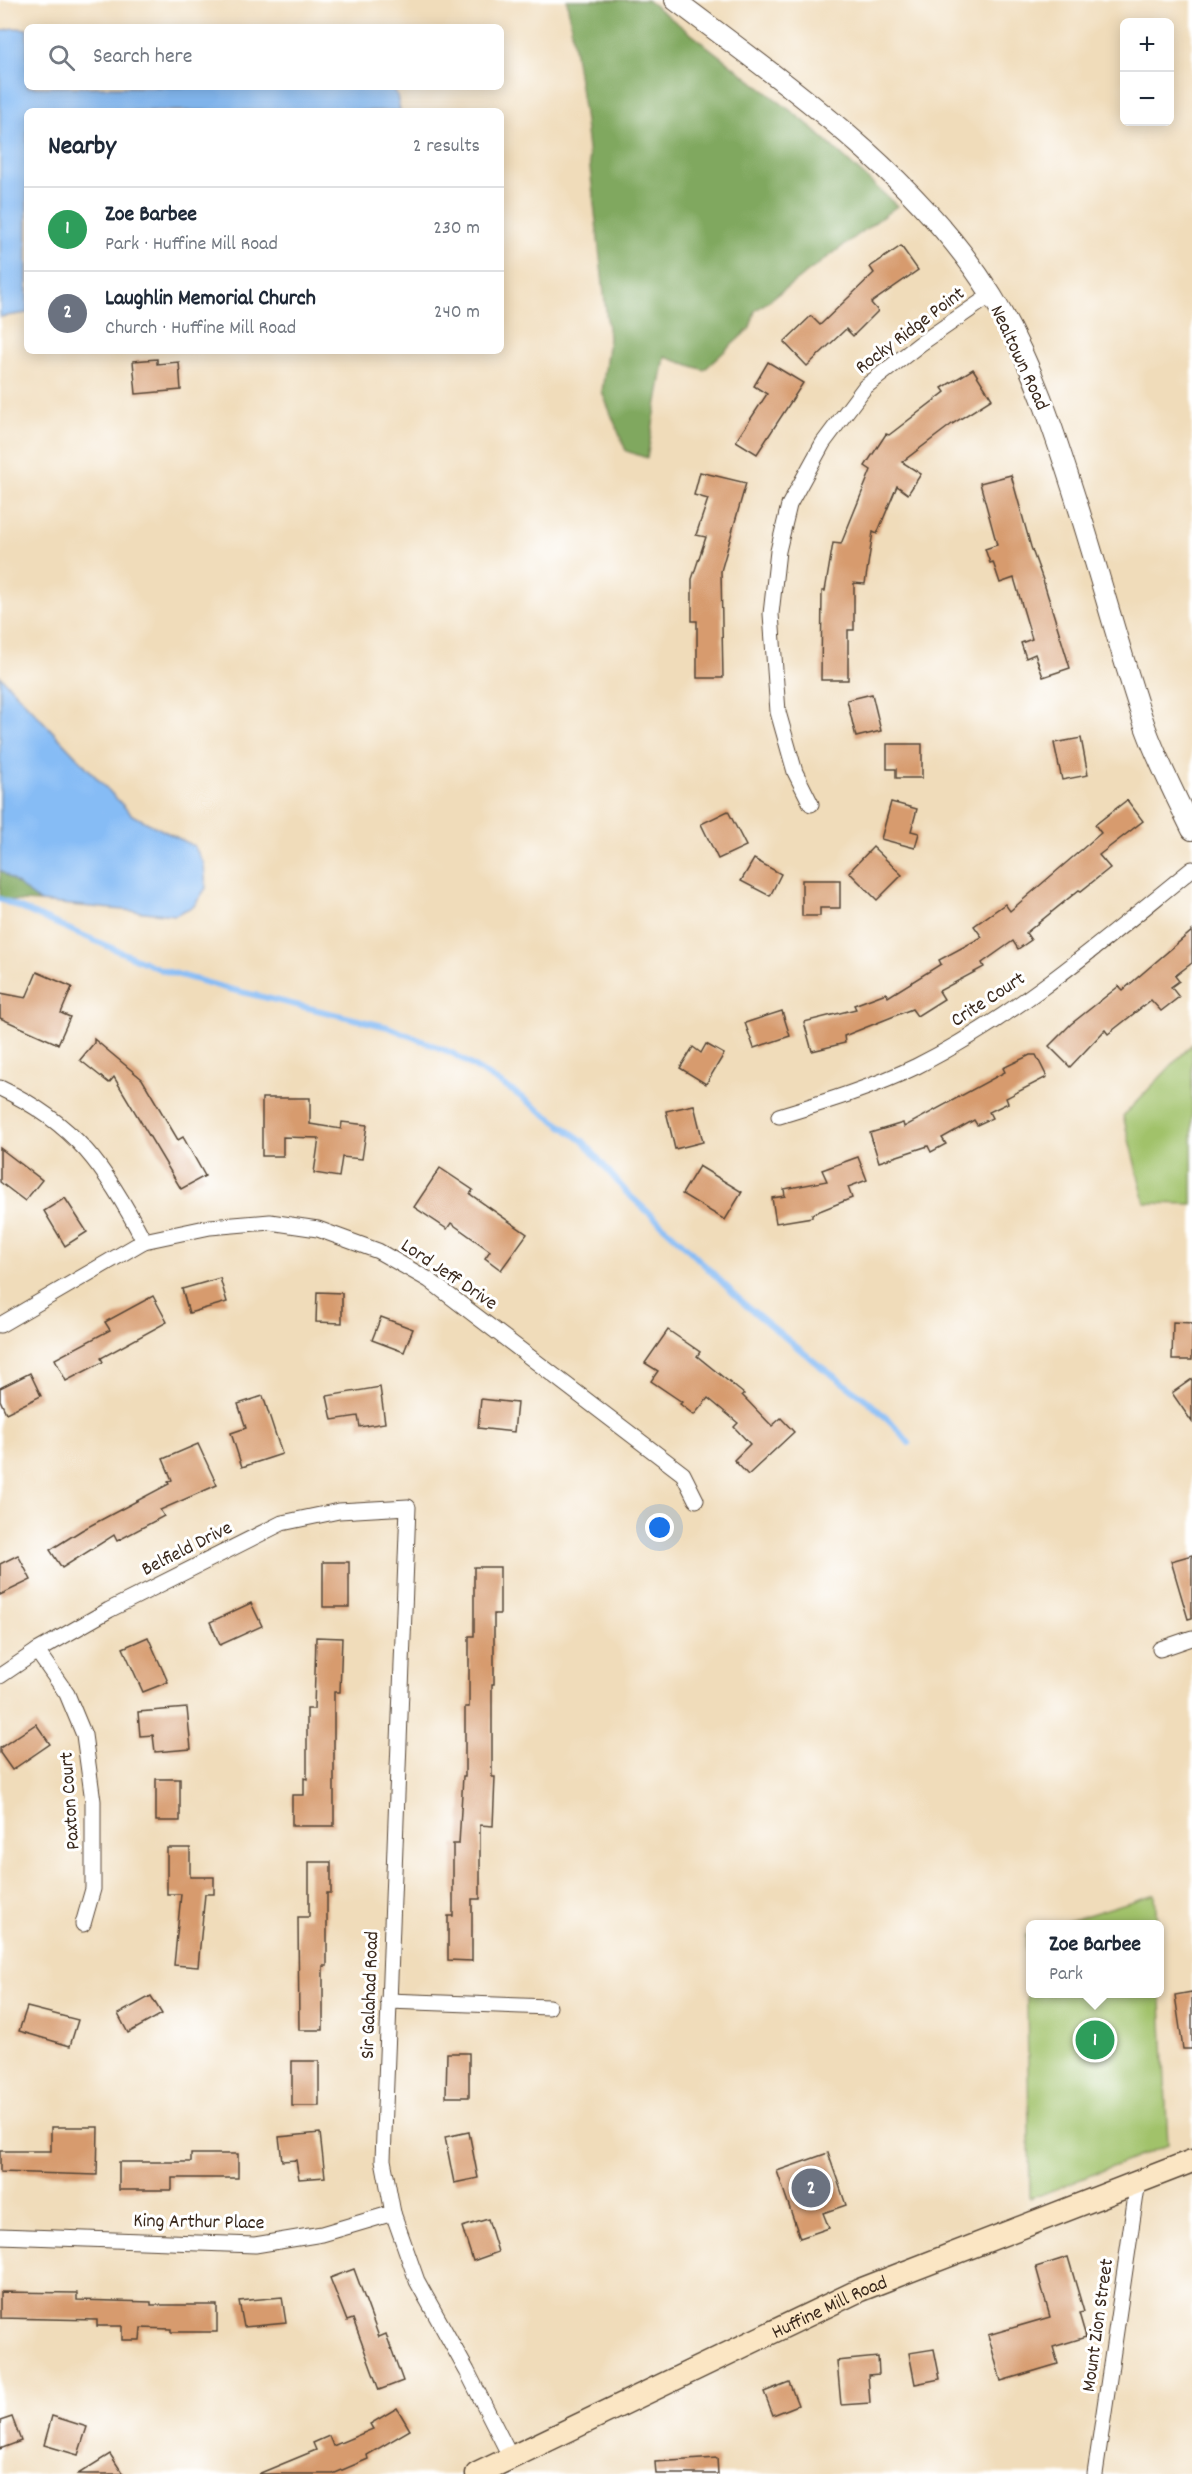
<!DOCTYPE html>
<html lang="en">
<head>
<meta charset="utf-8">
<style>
	:root { --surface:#fff; --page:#f2f2f3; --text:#1f2937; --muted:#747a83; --line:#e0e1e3; --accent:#b5179e }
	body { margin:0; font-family:Dekko,sans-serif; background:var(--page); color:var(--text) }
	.controls { position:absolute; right:18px; top:18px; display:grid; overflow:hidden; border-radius:9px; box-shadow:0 3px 15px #0003 }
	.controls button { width:54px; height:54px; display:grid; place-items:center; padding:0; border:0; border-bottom:2px solid var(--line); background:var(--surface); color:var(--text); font:30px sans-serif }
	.you { position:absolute; left:660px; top:1528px; width:21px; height:21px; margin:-15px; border:4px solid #fff; border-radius:50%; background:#1a73e8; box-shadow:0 0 0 9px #1a73e833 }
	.badge { display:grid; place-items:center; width:39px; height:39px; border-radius:50%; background:var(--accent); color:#fff; font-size:20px; font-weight:700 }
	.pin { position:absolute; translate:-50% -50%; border:3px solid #fff; box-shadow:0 2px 6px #0006 }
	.popup { position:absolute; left:1026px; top:1920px; width:138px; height:78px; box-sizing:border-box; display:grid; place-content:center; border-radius:9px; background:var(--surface); filter:drop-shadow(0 2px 4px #0005); font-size:20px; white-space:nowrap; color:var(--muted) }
	.popup b { font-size:22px; color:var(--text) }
	.popup::after { content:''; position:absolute; left:50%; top:100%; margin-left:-12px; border:12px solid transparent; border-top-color:var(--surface) }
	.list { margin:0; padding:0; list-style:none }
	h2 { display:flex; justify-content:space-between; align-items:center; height:78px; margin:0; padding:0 24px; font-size:26px }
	h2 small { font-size:20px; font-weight:400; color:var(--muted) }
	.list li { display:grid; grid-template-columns:39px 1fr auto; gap:18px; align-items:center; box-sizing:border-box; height:84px; padding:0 24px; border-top:2px solid var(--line) }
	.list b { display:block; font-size:22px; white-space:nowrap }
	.list p { margin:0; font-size:20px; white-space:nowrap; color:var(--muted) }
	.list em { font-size:20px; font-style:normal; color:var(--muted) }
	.icon { flex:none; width:33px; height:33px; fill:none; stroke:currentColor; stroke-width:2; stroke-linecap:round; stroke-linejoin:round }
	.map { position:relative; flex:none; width:1192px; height:2474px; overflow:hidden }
	.search { position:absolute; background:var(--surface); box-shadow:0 3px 15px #0003; left:24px; top:24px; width:480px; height:66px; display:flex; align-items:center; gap:15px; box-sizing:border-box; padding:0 21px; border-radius:9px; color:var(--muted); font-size:22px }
	.panel { position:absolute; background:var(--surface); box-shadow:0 3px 15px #0003; left:24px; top:108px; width:480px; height:246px; border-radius:9px }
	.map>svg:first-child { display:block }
</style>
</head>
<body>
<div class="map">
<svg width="1192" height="2474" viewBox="0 0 1192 2474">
	<rect width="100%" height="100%" fill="#fff"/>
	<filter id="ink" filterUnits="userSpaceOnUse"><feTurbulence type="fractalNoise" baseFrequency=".0167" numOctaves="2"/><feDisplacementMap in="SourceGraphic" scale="12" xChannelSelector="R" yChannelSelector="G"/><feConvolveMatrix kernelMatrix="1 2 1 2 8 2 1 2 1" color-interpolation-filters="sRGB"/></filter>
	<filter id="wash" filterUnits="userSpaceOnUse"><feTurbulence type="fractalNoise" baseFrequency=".008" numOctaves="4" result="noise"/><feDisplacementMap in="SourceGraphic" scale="24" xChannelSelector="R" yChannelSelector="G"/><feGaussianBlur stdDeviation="1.35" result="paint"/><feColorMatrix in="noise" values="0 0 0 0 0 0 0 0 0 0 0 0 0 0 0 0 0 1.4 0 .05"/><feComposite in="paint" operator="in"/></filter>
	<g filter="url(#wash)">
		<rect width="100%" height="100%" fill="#f0dcba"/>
		<g fill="#a1c26b" stroke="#6e7644" stroke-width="1.5">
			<path d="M1192,1044V1204L1145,1203L1123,1116Z"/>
			<path d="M1155,1894L1157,1924H1059Z"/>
			<path d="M1030,1934V1994H1160V1980L1168,2145L1030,2199L1026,1935Z"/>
		</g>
		<g fill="#80a85f" stroke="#5e693e" stroke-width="1.5">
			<path d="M567,0H647L804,121L897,206L755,311L750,328L704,370L665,357L647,458L626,451L602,392L609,338L584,114Z"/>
			<path d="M0,870L40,902L0,900Z"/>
		</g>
		<g fill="#86bcf5" stroke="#60738a" stroke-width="1.5">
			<path d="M13,28L27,29V87H391L397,95L400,111H27V313L0,317V31Z"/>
			<path d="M0,676L132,815L194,846L204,864L206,888L194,906L175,915L40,902L0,870Z"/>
		</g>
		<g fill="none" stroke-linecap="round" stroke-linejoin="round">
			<path stroke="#86bcf5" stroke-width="6" d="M0,899L162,970L229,989L388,1027L452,1053L514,1092L583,1141L627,1193L681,1242L743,1303L820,1366L868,1401L895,1426L909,1443"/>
		</g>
		<g id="blocks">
			<g fill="#d79b6e">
				<path d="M901,246L918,270L871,303L878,311L853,336L846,329L807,366L784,342L811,316L820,325L874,273L870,267Z"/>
				<path d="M157,359V364L179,362L181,390L136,394L133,361Z"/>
				<path d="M768,362L803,383L757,454L736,441L767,394L754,386Z"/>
				<path d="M973,369L992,399L952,424L902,462L921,474L908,494L897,486L877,534L873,532L865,584L854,583V630H848V680H821L822,591H825L833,543L841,544L871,470L865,466L886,434L889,435L945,392L942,388Z"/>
				<path d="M700,472L746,483L721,571L723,678H697V621H692V579L706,537L696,535L708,499L694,495Z"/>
				<path d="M1011,475L1031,547L1043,580L1070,668L1043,677L1035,654L1026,658L1021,643L1032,639L1014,578L1000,583L993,562L990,563L985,549L997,545L980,483Z"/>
				<path d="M872,694L881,731L856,737L847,700Z"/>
				<path d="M1081,738L1088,775L1062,780L1054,743Z"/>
				<path d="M887,744H922V778H896V769H887Z"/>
				<path d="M1127,800L1143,821L1099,855L1110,868L1081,891L1079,890L1026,933L1031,940L1018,949L1013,941L982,963L984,967L939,991L944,999L917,1016L912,1009L844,1036L845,1043L812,1051L804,1022L856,1009L854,1005L886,993L888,997L941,964L939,960L982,937L974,926L1005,904L1010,911L1101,833L1095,825Z"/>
				<path d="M891,802L917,809L911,831L919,833L915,848L881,839Z"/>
				<path d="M728,811L746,846L718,859L701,824Z"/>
				<path d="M873,847L902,875L877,900L849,872Z"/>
				<path d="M754,859L781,874L770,896L741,881Z"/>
				<path d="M802,880H840V908H820V916H802Z"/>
				<path d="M1192,931V963L1175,976L1179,981L1171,987L1179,997L1161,1011L1151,1000L1108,1034L1105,1030L1070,1067L1049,1046L1071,1024L1119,986L1123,990Z"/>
				<path d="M37,972L72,987L61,1013L70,1017L58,1044L0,1018V993L26,998Z"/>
				<path d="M782,1011L790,1036L754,1048L745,1023Z"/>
				<path d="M94,1039L142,1079L178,1140L183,1137L205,1176L181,1189L114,1077L109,1083L80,1060L94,1043Z"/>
				<path d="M706,1044L724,1054L706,1084L680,1068L693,1047L701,1053Z"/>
				<path d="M1030,1055H1036L1047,1077L1006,1098L1008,1103L989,1112L992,1118L977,1125L974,1120L942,1138L946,1144L931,1152L928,1146L879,1162L870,1133L903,1123L904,1127L1005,1072L1003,1068Z"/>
				<path d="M262,1098H310V1124L341,1129L342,1122L367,1125L362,1159L342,1157L339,1177L314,1173L319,1138L283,1137V1156H262Z"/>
				<path d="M694,1105L703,1142L675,1149L666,1111Z"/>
				<path d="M0,1148L42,1180L25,1201L0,1182Z"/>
				<path d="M858,1157L867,1180L848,1187L852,1198L812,1214V1217L776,1223L772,1198L785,1196L784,1189L827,1181L822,1170Z"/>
				<path d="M699,1166L742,1192L725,1220L682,1194Z"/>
				<path d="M440,1168L473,1190L470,1194L527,1234L501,1270L485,1258L490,1251L451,1223L447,1229L414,1207Z"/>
				<path d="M65,1198L87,1232L65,1246L44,1211Z"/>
				<path d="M220,1278L227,1302L189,1313L182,1289Z"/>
				<path d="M317,1292L342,1293V1323L316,1322Z"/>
				<path d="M153,1296L167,1322L101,1358L103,1362L66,1381L55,1359L110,1330L105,1322Z"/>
				<path d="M381,1317L413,1329L404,1352L372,1340Z"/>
				<path d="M1173,1322L1192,1323V1360H1172Z"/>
				<path d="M668,1330L700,1352L697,1356L744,1394L742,1395L772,1426L781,1418L794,1432L748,1475L734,1460L750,1444L734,1427L738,1423L708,1398L694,1415L680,1404L682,1402L651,1381L658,1371L645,1363Z"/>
				<path d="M30,1373L41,1396L6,1413L0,1400V1388Z"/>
				<path d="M1192,1379V1422L1172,1393Z"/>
				<path d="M380,1387L385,1423L360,1427L358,1416L332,1420L327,1396Z"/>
				<path d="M263,1396L282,1454L242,1467L231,1433L246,1428L238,1404Z"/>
				<path d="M481,1399L517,1403L514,1432L478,1428Z"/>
				<path d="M198,1444L217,1485L160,1510L164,1516L117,1541L114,1535L62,1568L50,1550L82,1530L169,1484L168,1482L172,1480L163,1459Z"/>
				<path d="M18,1555L31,1580L0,1595V1564Z"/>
				<path d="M1192,1555V1618L1188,1619L1171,1561Z"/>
				<rect x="323" y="1562" width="26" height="45"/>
				<path d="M474,1567H500V1614H494V1684H492V1777H495L493,1826L480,1825V1899H472V1961L448,1960V1916H453V1844H459L463,1776H465V1707H469V1636H474Z"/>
				<path d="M251,1603L262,1626L220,1645L210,1622Z"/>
				<path d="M148,1637L168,1682L143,1692L123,1648Z"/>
				<path d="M316,1637L342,1638L340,1692H334V1826H292V1795H304V1778L307,1779V1709H314Z"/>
				<path d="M187,1708L191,1749L155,1752L153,1735L140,1736L138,1712Z"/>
				<path d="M36,1724L50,1744L12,1770L0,1753V1748Z"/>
				<rect x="156" y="1779" width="24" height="42"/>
				<path d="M167,1848H190V1877H214V1894H205L198,1967L174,1965L181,1894H167Z"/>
				<path d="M309,1862H331V1893H327V1966H323V2030H299L298,1917H309Z"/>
				<path d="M1192,1992V2049H1183L1175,1995Z"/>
				<path d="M151,1996L162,2014L128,2033L118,2014Z"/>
				<path d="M27,2007L78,2020L70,2046L19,2031Z"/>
				<path d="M447,2053H469V2097H446Z"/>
				<rect x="292" y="2061" width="27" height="45"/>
				<path d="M51,2127H98L97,2175L0,2172V2151H51Z"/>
				<path d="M469,2132L478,2178L454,2183L445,2137Z"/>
				<path d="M320,2133L325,2177L299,2179L296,2160L282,2161L279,2137Z"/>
				<path d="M828,2153L846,2205L823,2213L829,2228L800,2238L777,2171Z"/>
				<path d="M191,2154H238V2178H172V2190H119V2162H191Z"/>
				<path d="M488,2219L498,2252L473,2261L462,2227Z"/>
				<path d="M1068,2257L1084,2312L1079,2313L1086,2337L1053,2347L1058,2364L1001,2381L988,2335L1050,2317L1036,2267Z"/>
				<path d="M354,2269L379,2337L386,2334L403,2381L379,2390L353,2319L347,2321L330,2278Z"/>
				<path d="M0,2292L77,2293V2300L151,2302V2305H217V2332H171V2329L141,2328L140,2340H122V2326H97V2320L0,2318Z"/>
				<path d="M282,2297L286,2323L244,2327L239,2301Z"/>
				<path d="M934,2349L940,2379L915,2384L909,2353Z"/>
				<path d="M878,2357L879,2374L868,2375L870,2403L841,2405L837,2361Z"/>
				<path d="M789,2382L798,2405L773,2415L764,2392Z"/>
				<path d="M397,2408L410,2430L367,2455L368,2459L333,2474H258L316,2450L313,2443L329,2436L333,2446L373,2429L370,2424Z"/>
				<path d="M52,2416L87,2427L78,2455L44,2445Z"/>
				<path d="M12,2417L21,2441L0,2449V2421Z"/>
				<path d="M110,2454L123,2474H78Z"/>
				<path d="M717,2458L718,2474H656L655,2462Z"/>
			</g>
		</g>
	</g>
	<g filter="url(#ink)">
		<use href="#blocks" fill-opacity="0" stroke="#564535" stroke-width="1.5"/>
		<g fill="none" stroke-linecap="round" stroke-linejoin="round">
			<g stroke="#564535" stroke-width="17">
				<g id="minor">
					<path d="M811,804L795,772L778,712L771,614L778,551L789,505L823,443L865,387L920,344L991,295"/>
					<path d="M0,1088C75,1123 107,1169 144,1241"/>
					<path d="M779,1116C825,1102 874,1087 917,1066C1018,1015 1104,940 1192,869"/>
					<path d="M0,1325L144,1241L210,1227L270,1222L318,1229L378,1251L429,1280L683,1474L696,1500"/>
					<path d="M1160,1649L1192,1638"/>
					<path d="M37,1651L67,1694L84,1735L93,1801V1889L83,1924"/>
					<path d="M0,1676L37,1651L109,1610L282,1523L339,1511L408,1507L383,2160L393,2213L417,2281L467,2371L510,2456"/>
					<path d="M388,2001L549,2007"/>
					<path d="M0,2236L255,2245L322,2234L393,2213"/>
					<path d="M1095,2474L1138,2181"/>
				</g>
			</g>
			<g stroke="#564535" stroke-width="22">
				<path id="tertiary" d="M675,0C787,85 916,174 992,296C1034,364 1057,440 1081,516C1103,586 1122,659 1146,729C1159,764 1176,797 1192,830"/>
			</g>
			<g stroke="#564535" stroke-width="25">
				<g id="secondary">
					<path id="s1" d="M477,2474L860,2290L1192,2161"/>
				</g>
			</g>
			<use href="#minor" stroke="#fff" stroke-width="15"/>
			<use href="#tertiary" stroke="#fff" stroke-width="20"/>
			<use href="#secondary" stroke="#fbe6c4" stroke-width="22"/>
		</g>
	</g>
	<g text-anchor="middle" stroke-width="6" stroke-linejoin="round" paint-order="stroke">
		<g font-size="20" fill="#3b2a1e" stroke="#fff">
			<text transform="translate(909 329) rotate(-37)" y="7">Rocky Ridge Point</text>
			<text transform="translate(1021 357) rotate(65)" y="7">Nealtown Road</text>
			<text transform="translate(987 998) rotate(-33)" y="7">Crite Court</text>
			<text transform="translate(450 1273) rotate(34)" y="7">Lord Jeff Drive</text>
			<text transform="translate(186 1547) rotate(-27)" y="7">Belfield Drive</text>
			<text transform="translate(68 1801) rotate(-94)" y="7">Paxton Court</text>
			<text transform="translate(368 1995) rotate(-88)" y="7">Sir Galahad Road</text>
			<text transform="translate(199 2220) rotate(1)" y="7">King Arthur Place</text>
			<text dy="7" stroke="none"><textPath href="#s1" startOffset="390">Huffine Mill Road</textPath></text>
			<text transform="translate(1096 2325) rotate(-82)" y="7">Mount Zion Street</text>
		</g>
	</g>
</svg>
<div class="controls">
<button>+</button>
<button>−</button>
</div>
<div class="you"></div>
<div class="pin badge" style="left:1095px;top:2040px;background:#2e9e5b">1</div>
<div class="popup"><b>Zoe Barbee</b>Park</div>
<div class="pin badge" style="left:811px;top:2188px;background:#6b7280">2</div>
<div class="search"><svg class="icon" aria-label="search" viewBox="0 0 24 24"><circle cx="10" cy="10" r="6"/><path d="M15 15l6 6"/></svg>Search here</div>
<section class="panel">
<h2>Nearby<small>2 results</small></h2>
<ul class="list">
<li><span class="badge" style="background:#2e9e5b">1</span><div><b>Zoe Barbee</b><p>Park · Huffine Mill Road</p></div><em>230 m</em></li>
<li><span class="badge" style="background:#6b7280">2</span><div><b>Laughlin Memorial Church</b><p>Church · Huffine Mill Road</p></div><em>240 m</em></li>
</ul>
</section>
</div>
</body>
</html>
